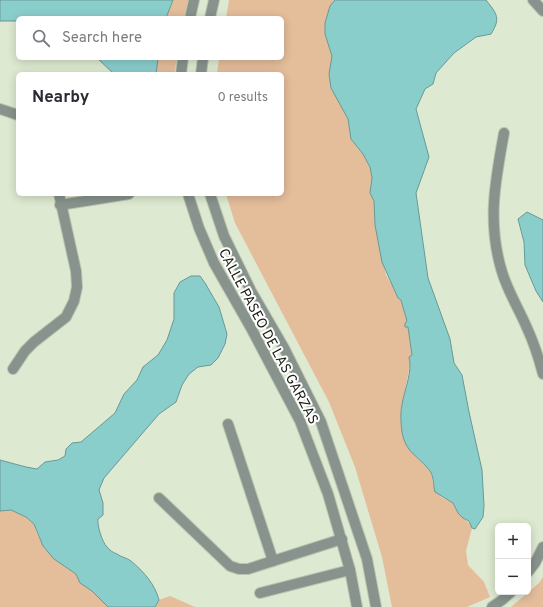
<!DOCTYPE html>
<html lang="en">
<head>
<meta charset="utf-8">
<style>
	:root { --surface:#fff; --page:#f2f2f3; --text:#2b2b33; --muted:#7c7c81; --line:#e1e1e2 }
	body { margin:0; font-family:Overpass,sans-serif; background:var(--page); color:var(--text) }
	.controls { position:absolute; right:12px; bottom:12px; display:grid; overflow:hidden; border-radius:6px; box-shadow:0 2px 10px #0003 }
	.controls button { width:36px; height:36px; display:grid; place-items:center; padding:0; border:0; border-bottom:1px solid var(--line); background:var(--surface); color:var(--text); font:20px sans-serif }
	.list { margin:0; padding:0; list-style:none }
	h2 { display:flex; justify-content:space-between; align-items:center; height:52px; margin:0; padding:0 16px; font-size:17px }
	h2 small { font-size:13px; font-weight:400; color:var(--muted) }
	.icon { flex:none; width:22px; height:22px; fill:none; stroke:currentColor; stroke-width:2; stroke-linecap:round; stroke-linejoin:round }
	.map { position:relative; flex:none; width:543px; height:607px; overflow:hidden }
	.search { position:absolute; background:var(--surface); box-shadow:0 2px 10px #0003; left:16px; top:16px; width:268px; height:44px; display:flex; align-items:center; gap:10px; box-sizing:border-box; padding:0 14px; border-radius:6px; color:var(--muted); font-size:15px }
	.panel { position:absolute; background:var(--surface); box-shadow:0 2px 10px #0003; left:16px; top:72px; width:268px; height:124px; border-radius:6px }
	.map>svg:first-child { display:block }
</style>
</head>
<body>
<div class="map">
<svg width="543" height="607" viewBox="0 0 543 607">
	<rect width="100%" height="100%" fill="#dee9d1"/>
	<g fill="#e4bd9b">
		<path d="M173,0H188L184,18H166Z"/>
		<path d="M229,0H335L330,6L325,23V34L333,56L329,74L331,87L348,119L351,139L363,154L370,167L372,178L370,193L374,201L375,225L386,275L397,293L398,298L401,300L407,321L405,323V327H408L412,355L402,404L415,456L431,471L432,475L433,485L441,497L453,503L458,513L470,524L472,528L466,551L468,565L484,582L490,597L467,607H392L382,557L355,467L329,402L235,223L226,194H282V74H217L219,58H282V18H226Z"/>
		<path d="M158,58H177L174,74H156Z"/>
		<path d="M11,510L26,517L34,524L38,536L54,559L76,574L80,583L92,591L108,607H0V511Z"/>
		<path d="M543,577V607H511L539,583Z"/>
		<path d="M170,596L195,607H155L159,600Z"/>
	</g>
	<g fill="#8acecc" stroke="#689995">
		<path d="M0,0H173L166,18H18V21H0Z"/>
		<path d="M335,0H486C497,14 501,18 491,34L476,37L454,53L436,73L433,84L425,89L416,109L429,157L416,193L428,278L450,339L454,363L462,375L469,412L482,470L484,506L483,517L475,529L472,528L469,521L463,518L458,513L453,503L435,492C433,485 434,476 430,471C419,456 406,454 402,432C401,423 400,414 402,405C404,390 413,372 409,357L412,355L408,327H405V323L407,321L401,300L398,298L382,262L375,225L374,201L370,193L372,178L370,167L363,154L351,139L348,119L331,88L329,74L332,56L325,34V23L330,6Z"/>
		<path d="M97,58H158L156,74H114Z"/>
		<path d="M527,212L543,220V302L536,291L525,265L524,242L518,219Z"/>
		<path d="M191,276H200L205,283L219,307L227,334L225,344L218,358L211,365L198,367L189,374L182,385L176,402L159,414L104,478L99,490L103,503V515L98,519C97,525 102,542 107,547C109,550 114,553 117,554C121,557 127,558 131,561C143,571 155,584 159,600L155,607H108L92,591L80,583L76,574L54,559L43,546L34,524L26,517L11,510L0,511V460L26,467L37,469L45,462L58,460L65,456L66,449L72,443L81,442L115,413L124,394L137,380L143,367L158,355L167,340L174,319V293L180,282Z"/>
	</g>
	<g fill="none" stroke-linecap="round" stroke-linejoin="round">
		<g stroke="#bbc4af" stroke-width="12">
			<g id="minor">
				<path d="M533,0L543,11"/>
				<path d="M190,18L194,0"/>
				<path d="M210,18L214,0"/>
				<path d="M181,74L183,58"/>
				<path d="M201,74L203,58"/>
				<path d="M0,109L18,115"/>
				<path d="M504,133C495,182 487,223 502,272C508,292 519,309 527,328C534,343 539,359 543,374"/>
				<path d="M188,194L199,228L214,263L251,328L300,421L328,494L350,570L357,607"/>
				<path d="M210,194L224,236L251,291L284,348L321,422L367,559L376,607"/>
				<path d="M60,205L129,194"/>
				<path d="M13,369L25,351L34,342L66,317L74,301L77,287L76,271L59,194"/>
				<path d="M228,424L273,561"/>
				<path d="M159,498L230,566L239,569H248L342,539"/>
				<path d="M528,572L535,563L543,547"/>
				<path d="M260,593L350,570"/>
				<path d="M492,607L502,600L511,592"/>
			</g>
		</g>
		<use href="#minor" stroke="#88938d" stroke-width="10"/>
	</g>
	<g text-anchor="middle" stroke-width="4" stroke-linejoin="round" paint-order="stroke">
		<g font-size="14" fill="#191d15" stroke="#fff">
			<text transform="translate(269 336) rotate(62)" y="5">CALLE PASEO DE LAS GARZAS</text>
		</g>
	</g>
</svg>
<div class="controls">
<button>+</button>
<button>−</button>
</div>
<div class="search"><svg class="icon" aria-label="search" viewBox="0 0 24 24"><circle cx="10" cy="10" r="6"/><path d="M15 15l6 6"/></svg>Search here</div>
<section class="panel">
<h2>Nearby<small>0 results</small></h2>
<ul class="list">
</ul>
</section>
</div>
</body>
</html>
